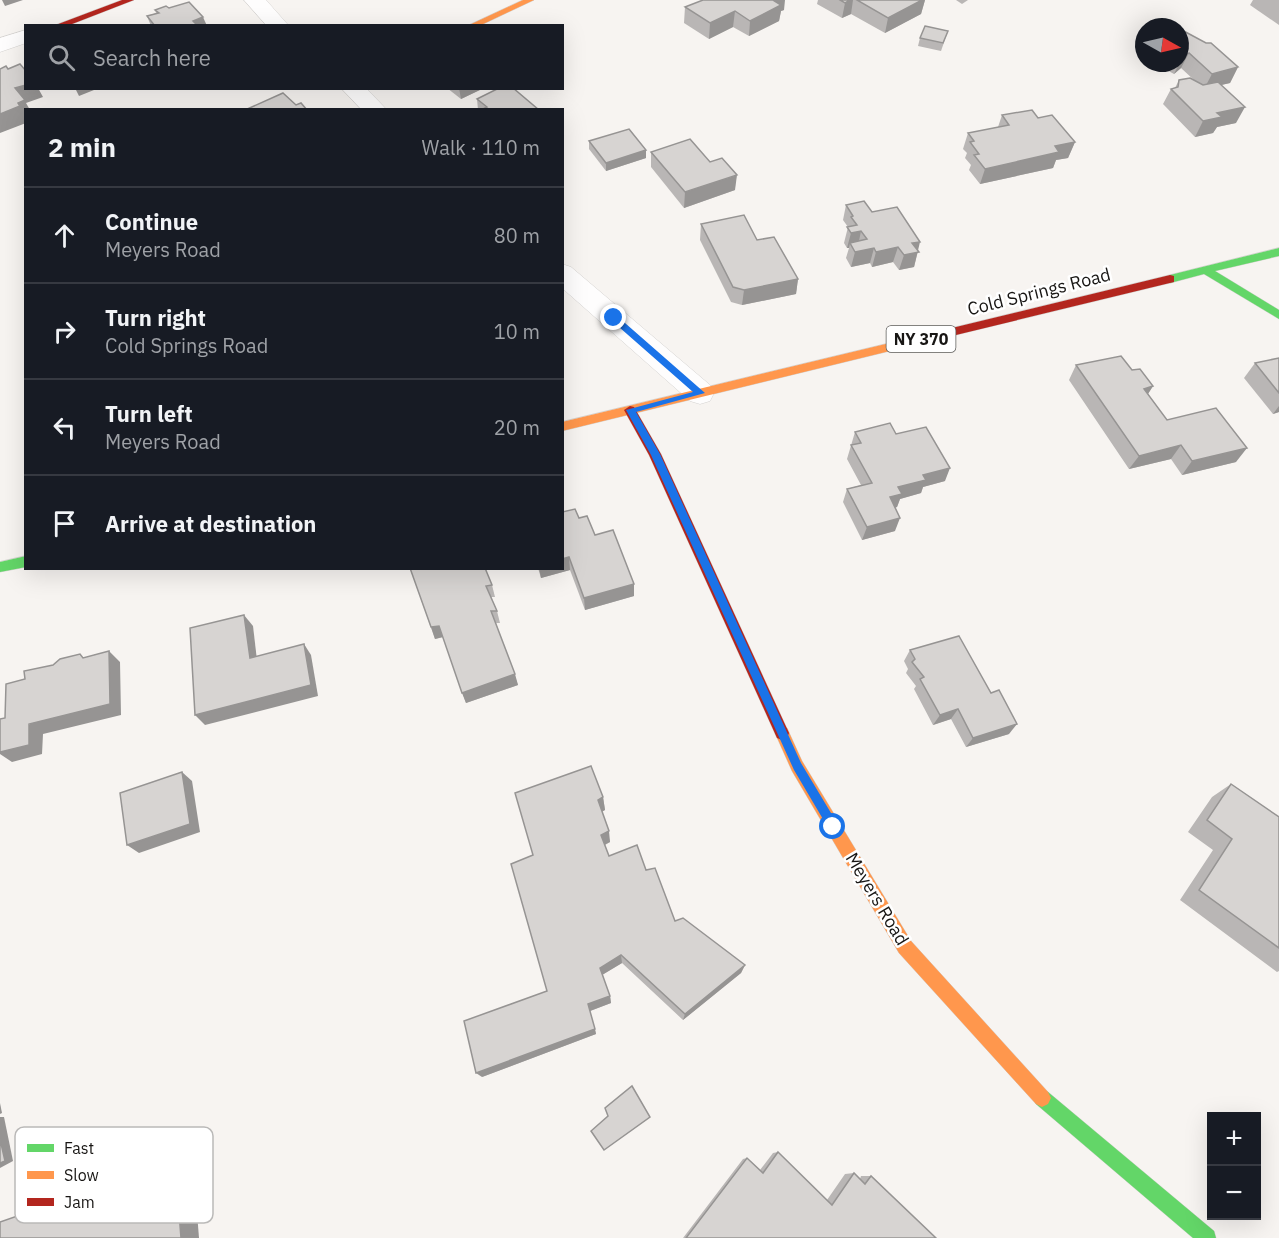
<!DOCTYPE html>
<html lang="en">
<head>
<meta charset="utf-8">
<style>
	:root { --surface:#171b24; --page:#20242c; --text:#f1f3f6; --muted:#9ea1a6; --line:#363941 }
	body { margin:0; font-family:"IBM Plex Sans",sans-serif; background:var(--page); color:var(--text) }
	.controls { position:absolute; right:18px; bottom:18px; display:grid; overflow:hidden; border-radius:0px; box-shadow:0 6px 24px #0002 }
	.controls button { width:54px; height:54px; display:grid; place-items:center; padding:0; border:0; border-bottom:2px solid var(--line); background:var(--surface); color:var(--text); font:30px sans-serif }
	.compass { position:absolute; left:1135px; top:18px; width:54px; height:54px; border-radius:50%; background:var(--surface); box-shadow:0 6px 24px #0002; rotate:98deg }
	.stop { position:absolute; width:18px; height:18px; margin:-14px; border:4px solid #1a73e8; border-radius:50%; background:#fff }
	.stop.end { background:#1a73e8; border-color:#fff; box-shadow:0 2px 6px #0008 }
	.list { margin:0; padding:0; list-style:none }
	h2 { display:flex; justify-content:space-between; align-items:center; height:78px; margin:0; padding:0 24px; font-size:26px }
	h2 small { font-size:20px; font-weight:400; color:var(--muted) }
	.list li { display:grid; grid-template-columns:39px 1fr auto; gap:18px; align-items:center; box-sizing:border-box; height:96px; padding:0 24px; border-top:2px solid var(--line) }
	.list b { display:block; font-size:22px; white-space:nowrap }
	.list p { margin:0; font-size:20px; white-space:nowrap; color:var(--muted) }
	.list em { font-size:20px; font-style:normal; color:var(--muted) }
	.icon { flex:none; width:33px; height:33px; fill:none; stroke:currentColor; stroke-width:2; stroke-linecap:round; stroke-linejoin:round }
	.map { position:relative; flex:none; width:1279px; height:1238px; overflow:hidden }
	.search { position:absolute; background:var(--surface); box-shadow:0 6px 24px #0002; left:24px; top:24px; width:540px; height:66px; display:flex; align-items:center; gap:15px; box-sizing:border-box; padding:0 21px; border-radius:0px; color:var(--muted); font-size:22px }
	.panel { position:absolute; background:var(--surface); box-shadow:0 6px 24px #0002; left:24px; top:108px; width:540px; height:462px; border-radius:0px }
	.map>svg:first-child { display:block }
</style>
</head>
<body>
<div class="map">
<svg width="1279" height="1238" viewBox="0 0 1279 1238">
	<rect width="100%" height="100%" fill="#f7f4f1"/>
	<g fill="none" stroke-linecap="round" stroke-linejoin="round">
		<g stroke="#d4d2d0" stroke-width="1">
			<g id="street">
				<path d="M244,0H266L289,26H267Z"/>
				<path d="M26,30V43L0,52V38Z"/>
				<path d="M341,88H366L387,110H362Z"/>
				<path d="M562,264L571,267L710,385L714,393L710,401L700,404L690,401L562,288Z"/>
			</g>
		</g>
		<g stroke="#d4d2d0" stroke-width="1">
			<g id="fast">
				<path d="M1279,248V256L1215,271L1279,310V319L1204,274L1170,283L1165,279L1170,275Z"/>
				<path d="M26,556V567L0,572V562Z"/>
				<path d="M1042,1089L1048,1092L1214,1231L1216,1238H1193L1036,1104L1033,1098L1036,1092Z"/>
			</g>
		</g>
		<g stroke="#d4d2d0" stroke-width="1">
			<g id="slow">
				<path d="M523,0H534L479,26H467Z"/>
				<path d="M894,342L898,343V349L562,431V422Z"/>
				<path d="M782,726L787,728L802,761L911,941L1048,1092L1051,1098L1048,1104L1042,1107L1036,1104L899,953L792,771L775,733L777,728Z"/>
			</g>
		</g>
		<g stroke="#d4d2d0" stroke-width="1">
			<g id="jam">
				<path d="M122,0H134L67,26H53Z"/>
				<path d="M1170,275L1174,276V282L894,350L888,346L894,342Z"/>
				<path d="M630,406L634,407L661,454L789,733L787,738L782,740L777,738L649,455L624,410Z"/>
			</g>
		</g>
		<use href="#street" fill="#fefdfd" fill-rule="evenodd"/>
		<use href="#fast" fill="#63d668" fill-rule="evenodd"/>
		<use href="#slow" fill="#ff974d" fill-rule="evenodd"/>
		<use href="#jam" fill="#b3261e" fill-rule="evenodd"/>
	</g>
	<g fill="#b9b6b5">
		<path d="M818,0H925L921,14L885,33L851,14L842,18L817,4Z"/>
		<path d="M956,0H968L962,4Z"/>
		<path d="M1253,0H1279V25L1250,5Z"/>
		<path d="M685,7L784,10L781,11L779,21L749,36L733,27L709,39L684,23Z"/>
		<path d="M169,8L207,26H151L147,16L156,13L155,10Z"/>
		<path d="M1180,29L1238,67L1230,83L1221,85L1236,123L1217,127L1213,133L1195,137L1163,104L1171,89L1175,88L1179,80H1194L1181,68L1174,74L1154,63H1180Z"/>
		<path d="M948,31L941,51L918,46L920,38Z"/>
		<path d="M447,88H484L461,99Z"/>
		<path d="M477,99L539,110H478Z"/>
		<path d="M1002,115L1038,118L1075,142L1068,158L1056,160L1053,168L980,184L969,170L971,165L965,158L967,153L963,149L968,133L998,127Z"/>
		<path d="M589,141L646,150V158L606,171L589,149Z"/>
		<path d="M651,152L710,162L735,190L684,208L651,167Z"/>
		<path d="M846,205L872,212L918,251L914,267L899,270L893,262L872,267L870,263L851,267L846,258L849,248H847L844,243L848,227L843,220Z"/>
		<path d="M701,224L757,240L798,279L796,294L742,305L731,302L700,240Z"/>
		<path d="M1279,358V412L1273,414L1244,378L1255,363Z"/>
		<path d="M1076,365L1132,370L1153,386L1148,394L1167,420L1236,462L1182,475L1171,459L1129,469L1069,380Z"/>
		<path d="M855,432L896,434L945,481L923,487L921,493L900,499L897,507L895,508V531L862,540L843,502L847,489L861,485L847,459Z"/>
		<path d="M579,518L595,535L634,596L585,610L570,570L541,578L538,568H562Z"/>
		<path d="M410,568L492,585L495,597H491L497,611L500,623H496L518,685L466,703L443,637L435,639Z"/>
		<path d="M910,650L1009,734L966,747L951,719L933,725L914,689L916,686L906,673L908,669L904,661Z"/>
		<path d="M1231,784L1279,817V971L1277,972L1180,900L1213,850L1188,832L1212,797Z"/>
		<path d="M603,797L605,810L602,811L610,842L605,845L609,856L646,870L675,921L745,965L741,973L683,1020L622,963L602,975L610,996L611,1003L590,1011L596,1034L482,1077L547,991L533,855Z"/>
		<path d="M778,1152L827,1200L845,1174L854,1173L860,1179L861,1176H871L936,1238H683L743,1159L747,1158L760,1170L773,1153Z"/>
	</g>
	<g fill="#969493">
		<path d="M2,0H23L5,6Z"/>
		<path d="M773,0H785L784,10L781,11L779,21L749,36L750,21Z"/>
		<path d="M850,0H853L851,14L842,18L845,3Z"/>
		<path d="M922,0H925L921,14L885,33L888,18Z"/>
		<path d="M735,11L733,27L709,39L710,23Z"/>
		<path d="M203,17L207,26H195L193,21Z"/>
		<path d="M1189,53L1181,68L1174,74L1182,58Z"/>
		<path d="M1238,67L1230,83L1204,89L1212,74Z"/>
		<path d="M26,85V88H38L43,97L26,103L30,110H26V123L0,133V114L18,103L15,88Z"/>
		<path d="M75,88H99L79,96Z"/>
		<path d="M459,88H484L461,99Z"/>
		<path d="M1245,107L1236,123L1217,127L1213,133L1195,137L1203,121L1217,113Z"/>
		<path d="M1075,142L1068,158L1056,160L1053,168L980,184L985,169L1055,146Z"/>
		<path d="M646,150V158L606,171V163Z"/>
		<path d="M737,175L735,190L684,208L685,192Z"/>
		<path d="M861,231L858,246L850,243L849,248H847L851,233Z"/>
		<path d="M920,242L914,267L899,270L904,255L912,243Z"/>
		<path d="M898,247L893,262L872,267L876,252Z"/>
		<path d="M874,248L870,263L851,267L855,252Z"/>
		<path d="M798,279L796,294L742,305L744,290Z"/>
		<path d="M1153,386L1144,400V389Z"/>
		<path d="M1279,406V412L1273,414Z"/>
		<path d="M1181,445L1171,459L1129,469L1139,456Z"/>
		<path d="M1247,448L1236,462L1182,475L1192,461Z"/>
		<path d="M950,468L945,481L923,487L921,493L900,499L897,507L885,510L890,497L898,487L923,475Z"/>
		<path d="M900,518L895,531L862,540L867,527Z"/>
		<path d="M569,557L570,570L541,578L539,568H562V559Z"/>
		<path d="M634,584V596L585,610L584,598Z"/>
		<path d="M244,615L253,626L258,669L250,658Z"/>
		<path d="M439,626L443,637L435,639L431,627Z"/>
		<path d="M304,644L311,655L318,696L205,725L195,715Z"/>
		<path d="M109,651L120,662L121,715L43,734L42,754L12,762L0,754V752Z"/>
		<path d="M515,674L518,685L466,703L462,693Z"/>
		<path d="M958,709L951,719L933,725L940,715Z"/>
		<path d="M1017,724L1009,734L966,747L973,738Z"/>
		<path d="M182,772L192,781L200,832L139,853L127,845Z"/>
		<path d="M603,797L605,810L600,813L598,800Z"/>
		<path d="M609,831L610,842L602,846L601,835Z"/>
		<path d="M621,955L622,963L602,975L600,968Z"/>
		<path d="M745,965L741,973L683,1020L685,1014Z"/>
		<path d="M610,996L611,1003L590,1011L588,1004Z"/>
		<path d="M595,1029L596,1034L482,1077L476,1073Z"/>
		<path d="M0,1103L2,1113L0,1114Z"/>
		<path d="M0,1117H4L13,1161L0,1168Z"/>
		<path d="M175,1161L193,1162L199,1238H181Z"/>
	</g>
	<g fill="#d7d4d2" stroke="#969493" stroke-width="1.5">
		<path d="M703,0H773L781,5L750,21L735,11L710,23L685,7Z"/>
		<path d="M840,0H850L845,3Z"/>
		<path d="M857,0H922L888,18Z"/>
		<path d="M189,2L203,17L193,21L198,26H155L147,16L159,13L155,10L166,6L169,8Z"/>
		<path d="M925,26L948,31L943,43L920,38Z"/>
		<path d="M1180,29L1206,43H1211L1238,67L1212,74L1189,53L1182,58L1180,57Z"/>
		<path d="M20,64L26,71V85L15,88L25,100L18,103L20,106L0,114V69L6,66L8,69Z"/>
		<path d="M1190,78L1203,85L1218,82L1245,107L1217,113L1222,117L1203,121L1171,89L1178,87L1179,80Z"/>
		<path d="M499,88H513L539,110H484L483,109L487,107L477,99Z"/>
		<path d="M283,93L296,105L301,103L307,110H245Z"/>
		<path d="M1032,110L1038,118L1052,115L1075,142L1055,146L1059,152L985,169L974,155L979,154L970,142L974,141L968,133L1009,125L1002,115Z"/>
		<path d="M629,129L646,150L606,163L589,141Z"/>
		<path d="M690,139L710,162L722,158L737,175L685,192L651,152Z"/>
		<path d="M864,201L872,212L897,207L920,242L912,243L919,252L904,255L898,247L876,252L874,248L855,252L850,243L867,239L861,231L851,233L847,227L857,225L851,217L853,216L846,205Z"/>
		<path d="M744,215L757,240L774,237L798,279L744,290L733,287L701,224Z"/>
		<path d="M1121,356L1132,370L1140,369L1153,386L1144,389L1167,420L1216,408L1247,448L1192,461L1181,445L1139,456L1076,365Z"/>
		<path d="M1279,358V393L1255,363Z"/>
		<path d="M890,423L896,434L926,427L950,468L923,475L926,480L898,487L902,494L890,497L900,518L867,527L847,489L872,483L851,445L861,443L855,432Z"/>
		<path d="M575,509L579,518L587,516L595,535L613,530L634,584L584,598L569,557L562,559V512Z"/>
		<path d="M410,568H485L492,585L486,586L497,611H491L515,674L462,693L439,626L431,627Z"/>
		<path d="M244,615L250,658L304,644L311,685L195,715L190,628Z"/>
		<path d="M959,636L991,693L999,690L1017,724L973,738L958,709L940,715L920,679L924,677L912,662L915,659L910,650Z"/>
		<path d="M109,651L110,704L29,724V745L0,752V719L5,718L6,684L25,679L24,671L53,665L60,659L80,654L83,658Z"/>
		<path d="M591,766L603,797L598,800L609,831L601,835L609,856L637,845L646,870L655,868L675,921L683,918L745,965L685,1014L621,955L600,968L610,996L588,1004L595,1029L476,1073L464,1021L547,991L511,864L533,855L515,793Z"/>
		<path d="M182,772L190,824L127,845L120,793Z"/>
		<path d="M1231,784L1279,817V948L1199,890L1232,839L1207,820Z"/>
		<path d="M632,1086L650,1117L604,1150L591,1131L608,1116L605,1108Z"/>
		<path d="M0,1139L5,1161L0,1163Z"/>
		<path d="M778,1152L832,1205L854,1173L865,1184L871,1176L936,1238H686L747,1158L763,1173Z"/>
		<path d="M175,1161L181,1238H0V1222Z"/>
	</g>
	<path fill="#1a73e8" d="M611,316H617L705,393L636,412L660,454L801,763L837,823V831H830L794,770L651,455L626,410L693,392L611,320Z"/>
	<g text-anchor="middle" stroke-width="5" stroke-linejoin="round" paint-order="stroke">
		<rect fill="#fff" stroke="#5d5c5a" stroke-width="1.5" x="886.5" y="326" width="69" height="26" rx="4.5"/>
		<g font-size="16" font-weight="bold" fill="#181614">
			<text x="921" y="345">NY 370</text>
		</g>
		<g font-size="18" fill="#181614" stroke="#fff">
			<text transform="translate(1039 292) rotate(-14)" y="6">Cold Springs Road</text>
			<text transform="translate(877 899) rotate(59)" y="6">Meyers Road</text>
		</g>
	</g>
	<rect x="15" y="1127" width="198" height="96" rx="9" fill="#fff" stroke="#bab9b8" stroke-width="1.5"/>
	<rect x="27" y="1144" width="27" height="8" fill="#63d668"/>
	<rect x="27" y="1171" width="27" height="8" fill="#ff974d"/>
	<rect x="27" y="1198" width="27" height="8" fill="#b3261e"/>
	<g font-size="16" fill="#181614">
		<text x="64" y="1154">Fast</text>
		<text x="64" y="1181">Slow</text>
		<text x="64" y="1208">Jam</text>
	</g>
</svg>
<div class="controls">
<button>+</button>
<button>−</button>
</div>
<svg class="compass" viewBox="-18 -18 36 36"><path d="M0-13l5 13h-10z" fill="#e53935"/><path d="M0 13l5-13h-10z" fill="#9ea1a6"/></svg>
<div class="stop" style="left:833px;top:827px"></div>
<div class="stop end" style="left:614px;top:318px"></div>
<div class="search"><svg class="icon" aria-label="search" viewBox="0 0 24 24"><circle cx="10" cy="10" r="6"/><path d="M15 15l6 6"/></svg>Search here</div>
<section class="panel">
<h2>2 min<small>Walk · 110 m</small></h2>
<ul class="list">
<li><svg class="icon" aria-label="ahead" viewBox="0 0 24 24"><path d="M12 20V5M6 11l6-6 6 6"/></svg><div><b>Continue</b><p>Meyers Road</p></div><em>80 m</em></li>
<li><svg class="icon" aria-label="right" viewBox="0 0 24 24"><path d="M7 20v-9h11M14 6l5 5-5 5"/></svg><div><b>Turn right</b><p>Cold Springs Road</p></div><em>10 m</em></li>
<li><svg class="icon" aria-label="left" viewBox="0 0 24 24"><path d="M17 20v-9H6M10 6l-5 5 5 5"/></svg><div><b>Turn left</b><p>Meyers Road</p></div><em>20 m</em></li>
<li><svg class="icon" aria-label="arrive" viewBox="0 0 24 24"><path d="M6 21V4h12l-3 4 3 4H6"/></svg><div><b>Arrive at destination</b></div></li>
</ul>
</section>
</div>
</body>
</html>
